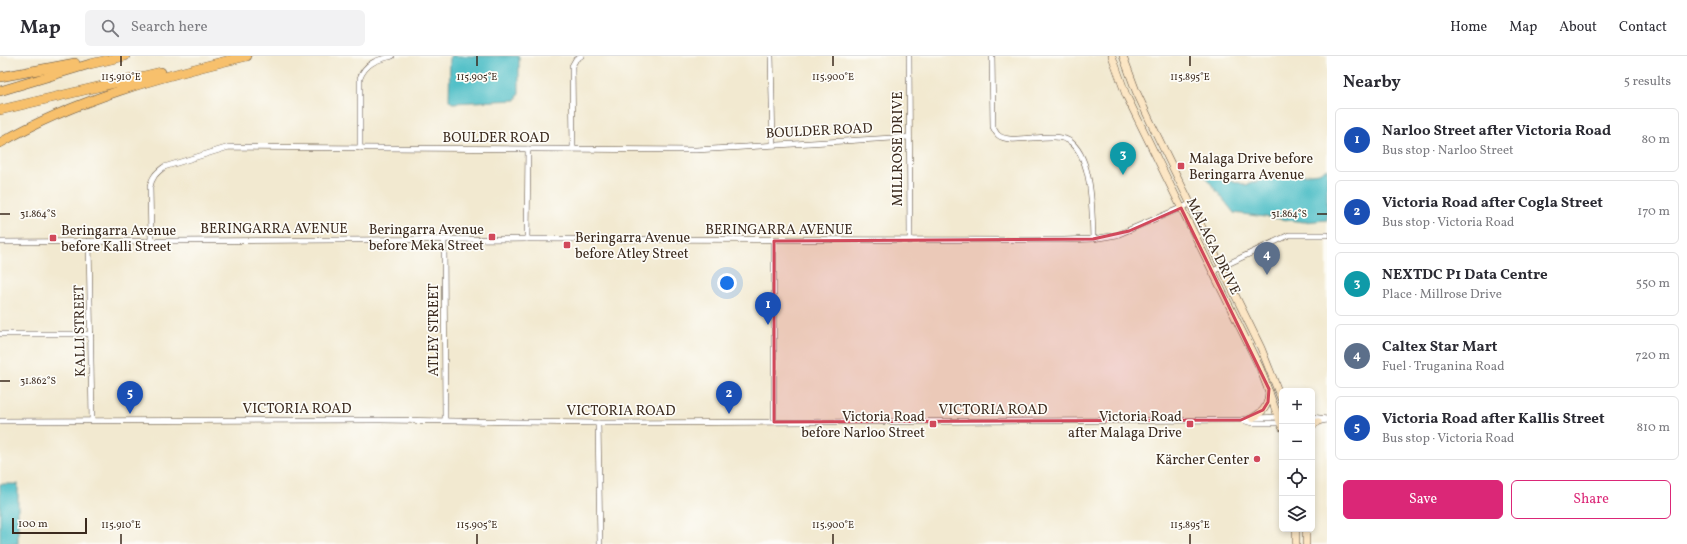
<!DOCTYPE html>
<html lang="en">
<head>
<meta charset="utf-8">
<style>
	:root { --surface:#fff; --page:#f2f2f3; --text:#2b2b33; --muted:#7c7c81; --line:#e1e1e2; --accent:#db2777 }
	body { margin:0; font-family:Vollkorn,serif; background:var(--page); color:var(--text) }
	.controls { position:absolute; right:12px; bottom:12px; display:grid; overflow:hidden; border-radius:6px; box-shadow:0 2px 6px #0003 }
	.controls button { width:36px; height:36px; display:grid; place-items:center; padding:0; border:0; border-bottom:1px solid var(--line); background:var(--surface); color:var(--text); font:20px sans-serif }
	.scale { position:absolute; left:12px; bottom:10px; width:75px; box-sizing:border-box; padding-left:4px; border:2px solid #3b2a1e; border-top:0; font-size:11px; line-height:14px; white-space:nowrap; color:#3b2a1e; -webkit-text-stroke:3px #fdfcf7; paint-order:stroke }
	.you { position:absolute; left:727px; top:227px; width:14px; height:14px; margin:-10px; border:3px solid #fff; border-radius:50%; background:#1a73e8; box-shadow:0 0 0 6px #1a73e833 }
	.badge { display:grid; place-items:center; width:26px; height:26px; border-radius:50%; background:var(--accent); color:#fff; font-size:13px; font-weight:700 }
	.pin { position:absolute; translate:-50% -33px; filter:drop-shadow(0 1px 2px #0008) }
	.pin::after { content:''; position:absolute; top:21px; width:14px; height:12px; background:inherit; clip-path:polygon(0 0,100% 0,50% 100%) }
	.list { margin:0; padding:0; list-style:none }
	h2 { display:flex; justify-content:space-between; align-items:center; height:52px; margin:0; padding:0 16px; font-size:17px }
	h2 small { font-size:13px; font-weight:400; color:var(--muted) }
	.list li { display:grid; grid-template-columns:26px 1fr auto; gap:12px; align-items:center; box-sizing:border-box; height:64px; margin:0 8px 8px; padding:0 8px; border:1px solid var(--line); border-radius:6px }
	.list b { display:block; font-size:15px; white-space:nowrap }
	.list p { margin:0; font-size:13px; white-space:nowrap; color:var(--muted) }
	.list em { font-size:13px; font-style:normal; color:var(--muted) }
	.actions { display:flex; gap:8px; padding:12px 16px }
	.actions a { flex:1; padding:9px 0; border:1px solid var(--accent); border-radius:6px; text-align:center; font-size:14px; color:var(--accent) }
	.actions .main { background:var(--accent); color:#fff }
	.icon { flex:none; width:22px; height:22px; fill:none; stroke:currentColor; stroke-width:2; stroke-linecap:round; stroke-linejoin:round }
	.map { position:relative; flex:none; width:1327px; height:488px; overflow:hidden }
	header { display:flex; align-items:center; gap:24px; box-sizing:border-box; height:56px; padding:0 20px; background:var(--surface); border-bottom:1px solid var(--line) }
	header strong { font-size:19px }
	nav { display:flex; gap:22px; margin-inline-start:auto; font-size:14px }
	.search { width:280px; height:36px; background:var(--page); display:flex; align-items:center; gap:10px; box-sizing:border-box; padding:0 14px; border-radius:6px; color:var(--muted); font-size:15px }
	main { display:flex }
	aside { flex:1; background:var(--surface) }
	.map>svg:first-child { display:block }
</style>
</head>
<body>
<header>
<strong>Map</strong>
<div class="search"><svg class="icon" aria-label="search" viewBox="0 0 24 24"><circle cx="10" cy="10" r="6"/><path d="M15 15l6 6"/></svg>Search here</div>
<nav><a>Home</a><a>Map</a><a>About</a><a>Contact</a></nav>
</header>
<main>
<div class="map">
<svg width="1327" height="488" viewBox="0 0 1327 488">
	<rect width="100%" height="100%" fill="#fdfcf7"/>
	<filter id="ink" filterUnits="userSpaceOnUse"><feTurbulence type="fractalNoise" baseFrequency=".025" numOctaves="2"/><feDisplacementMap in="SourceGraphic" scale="8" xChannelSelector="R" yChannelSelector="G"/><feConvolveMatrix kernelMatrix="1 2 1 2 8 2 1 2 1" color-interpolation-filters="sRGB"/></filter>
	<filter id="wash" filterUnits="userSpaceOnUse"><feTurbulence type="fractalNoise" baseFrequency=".012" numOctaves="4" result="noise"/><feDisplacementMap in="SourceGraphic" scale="16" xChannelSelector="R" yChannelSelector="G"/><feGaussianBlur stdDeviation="0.9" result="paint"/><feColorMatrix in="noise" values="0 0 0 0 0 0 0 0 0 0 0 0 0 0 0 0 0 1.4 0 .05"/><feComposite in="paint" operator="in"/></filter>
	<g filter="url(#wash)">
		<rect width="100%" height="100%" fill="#f2e9d0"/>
		<g fill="#51bfc7" stroke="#467472">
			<path d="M450,0H519V37L516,44L452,47L449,44Z"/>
			<path d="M1327,112V164L1304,166L1234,157L1200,114L1246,129L1264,123L1319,117Z"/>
			<rect x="0" y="428" width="18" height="60"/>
		</g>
	</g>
	<g filter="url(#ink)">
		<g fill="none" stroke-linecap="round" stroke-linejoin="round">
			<g stroke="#564739" stroke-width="6">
				<g id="minor">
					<path d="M771,0L773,89"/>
					<path d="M909,0L910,185"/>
					<path d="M992,0L993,71C994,73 996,77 998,79C1012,91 1056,72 1072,87C1093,106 1092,157 1093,183"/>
					<path d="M360,92V22C366,6 378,4 392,0"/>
					<path d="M573,93L572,10L576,3L581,0"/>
					<path d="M527,183L528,93"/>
					<path d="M151,184L150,131C152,121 156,117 164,111L229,91L696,94L909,81"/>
					<path d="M444,184L445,364"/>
					<path d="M89,185L92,364"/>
					<path d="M774,185V366"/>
					<path d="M0,186L527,183L1064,184L1093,183L1117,179L1190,148"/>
					<path d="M1213,215L1289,179H1327"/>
					<path d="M0,278H91"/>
					<path d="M1312,361L1327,363"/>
					<path d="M1242,364L1252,367H1282"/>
					<path d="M0,365L380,364L598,367L1241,364L1252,362L1281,361"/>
					<path d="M1316,366L1327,364"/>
					<path d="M598,367L600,488"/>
				</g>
			</g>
			<g stroke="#564739" stroke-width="8">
				<g id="secondary">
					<path d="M1112,0L1126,39L1260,312L1282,371"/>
					<path d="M1123,0L1136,35L1151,67L1261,292L1282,345"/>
					<path d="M1252,362C1264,356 1268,350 1269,336"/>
					<path d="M1312,369L1318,366"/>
					<path d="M1296,473V488"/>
					<path d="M1306,473V488"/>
				</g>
			</g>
			<g stroke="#564739" stroke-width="10">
				<g id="motorway">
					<path d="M0,21L75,7"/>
					<path d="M0,35L90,8L125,0"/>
					<path d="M0,54L161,16"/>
					<path d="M0,87C76,43 162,20 247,0"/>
				</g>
			</g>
			<use href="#minor" stroke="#fff" stroke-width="5"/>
			<use href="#secondary" stroke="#fce6c4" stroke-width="7"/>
			<use href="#motorway" stroke="#f7c06c" stroke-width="9"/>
		</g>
	</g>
	<path fill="#d1495b" fill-opacity="0.2" stroke="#d1495b" stroke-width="3" stroke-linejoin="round" d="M1181,152L1269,333L1268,346L1263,354L1241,364L774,366V185L1093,183L1129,175Z"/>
	<path fill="none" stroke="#3b2a1e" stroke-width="1.5" d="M121,0V10M477,0V10M833,0V10M1190,0V10M0,158H10M1317,158H1327M0,325H10M121,478V488M477,478V488M833,478V488M1190,478V488"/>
	<g fill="#d1495b" stroke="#fdfcf7" stroke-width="1.5">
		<rect x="1177" y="106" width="8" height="8" rx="2"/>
		<rect x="488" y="177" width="8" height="8" rx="2"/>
		<rect x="49" y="178" width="8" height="8" rx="2"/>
		<rect x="563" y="185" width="8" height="8" rx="2"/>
		<rect x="929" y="364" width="8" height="8" rx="2"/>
		<rect x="1186" y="364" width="8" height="8" rx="2"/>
		<circle cx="1257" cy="403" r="4"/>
	</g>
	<g text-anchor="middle" stroke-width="3.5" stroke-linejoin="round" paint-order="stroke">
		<g font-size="14" fill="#3b2a1e" stroke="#fdfcf7">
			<text transform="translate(819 74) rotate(-3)" y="5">BOULDER ROAD</text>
			<text x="496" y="86">BOULDER ROAD</text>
			<text transform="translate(897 93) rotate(-90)" y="5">MILLROSE DRIVE</text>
			<text x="274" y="177">BERINGARRA AVENUE</text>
			<text x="779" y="178">BERINGARRA AVENUE</text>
			<text transform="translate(1214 190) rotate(64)" y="5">MALAGA DRIVE</text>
			<text transform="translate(433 274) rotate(-90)" y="5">ATLEY STREET</text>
			<text transform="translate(79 275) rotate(-91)" y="5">KALLI STREET</text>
			<text x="297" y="357">VICTORIA ROAD</text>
			<text x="993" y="358">VICTORIA ROAD</text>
			<text x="621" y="359">VICTORIA ROAD</text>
		</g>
		<g font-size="14" fill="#3b2a1e" stroke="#fdfcf7" text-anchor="end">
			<text x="1189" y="107" text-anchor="start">Malaga Drive before<tspan x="1189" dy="16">Beringarra Avenue</tspan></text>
			<text x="484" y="178">Beringarra Avenue<tspan x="484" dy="16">before Meka Street</tspan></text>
			<text x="61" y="179" text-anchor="start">Beringarra Avenue<tspan x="61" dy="16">before Kalli Street</tspan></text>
			<text x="575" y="186" text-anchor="start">Beringarra Avenue<tspan x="575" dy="16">before Atley Street</tspan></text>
			<text x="925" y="365">Victoria Road<tspan x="925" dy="16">before Narloo Street</tspan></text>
			<text x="1182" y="365">Victoria Road<tspan x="1182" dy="16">after Malaga Drive</tspan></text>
			<text x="1249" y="408">Kärcher Center</text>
		</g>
	</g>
	<g font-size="10" text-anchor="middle" fill="#3b2a1e" stroke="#fdfcf7" stroke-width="3.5" stroke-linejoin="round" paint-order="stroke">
		<text x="121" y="24">115.910°E</text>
		<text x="477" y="24">115.905°E</text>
		<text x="833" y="24">115.900°E</text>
		<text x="1190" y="24">115.895°E</text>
		<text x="1289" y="161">31.864°S</text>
		<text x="38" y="161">31.864°S</text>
		<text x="38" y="328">31.862°S</text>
		<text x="121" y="472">115.910°E</text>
		<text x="477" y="472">115.905°E</text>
		<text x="833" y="472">115.900°E</text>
		<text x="1190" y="472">115.895°E</text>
	</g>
</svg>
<div class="controls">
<button>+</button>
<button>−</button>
<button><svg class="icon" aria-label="locate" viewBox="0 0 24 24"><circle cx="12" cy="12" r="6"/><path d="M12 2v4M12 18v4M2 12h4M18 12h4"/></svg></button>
<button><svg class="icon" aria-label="layers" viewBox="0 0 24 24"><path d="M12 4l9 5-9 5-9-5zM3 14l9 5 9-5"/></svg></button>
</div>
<div class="scale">100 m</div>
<div class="you"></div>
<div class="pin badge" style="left:768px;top:269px;background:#1a4fb4">1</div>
<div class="pin badge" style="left:729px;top:358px;background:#1a4fb4">2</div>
<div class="pin badge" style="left:1123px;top:119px;background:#0f9aa8">3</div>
<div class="pin badge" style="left:1267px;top:219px;background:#5c6f8a">4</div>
<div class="pin badge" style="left:130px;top:358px;background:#1a4fb4">5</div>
</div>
<aside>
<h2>Nearby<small>5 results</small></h2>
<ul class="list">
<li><span class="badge" style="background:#1a4fb4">1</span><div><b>Narloo Street after Victoria Road</b><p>Bus stop · Narloo Street</p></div><em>80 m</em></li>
<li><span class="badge" style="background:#1a4fb4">2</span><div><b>Victoria Road after Cogla Street</b><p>Bus stop · Victoria Road</p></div><em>170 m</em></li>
<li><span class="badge" style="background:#0f9aa8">3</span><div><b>NEXTDC P1 Data Centre</b><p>Place · Millrose Drive</p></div><em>550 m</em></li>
<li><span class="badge" style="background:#5c6f8a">4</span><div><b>Caltex Star Mart</b><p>Fuel · Truganina Road</p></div><em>720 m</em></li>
<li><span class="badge" style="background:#1a4fb4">5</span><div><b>Victoria Road after Kallis Street</b><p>Bus stop · Victoria Road</p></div><em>810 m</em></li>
</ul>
<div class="actions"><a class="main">Save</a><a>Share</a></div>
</aside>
</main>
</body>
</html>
